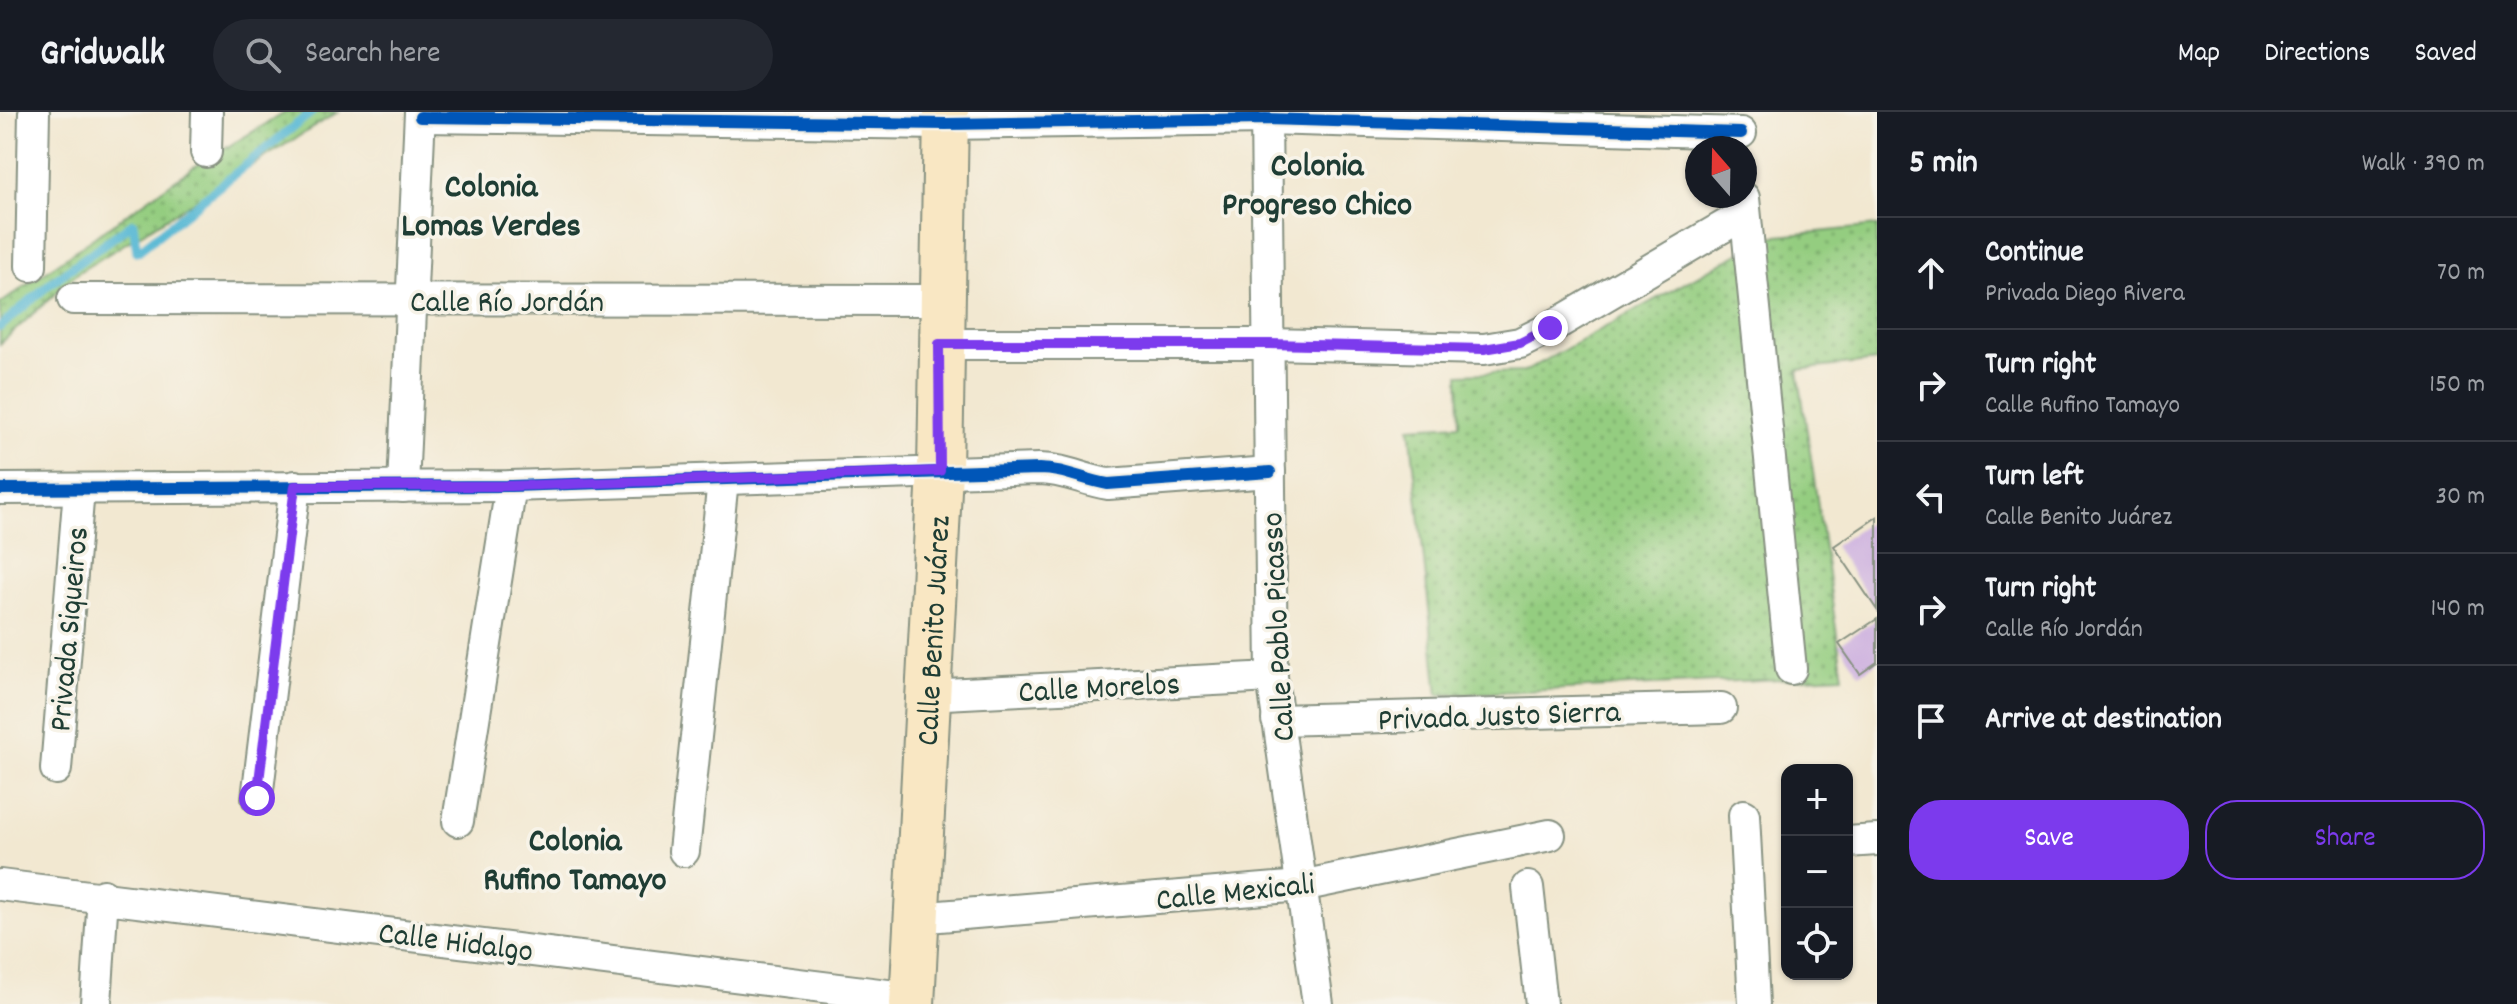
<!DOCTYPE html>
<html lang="en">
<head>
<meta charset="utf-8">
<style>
	:root { --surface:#171b24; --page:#242831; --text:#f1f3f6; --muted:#9ea1a6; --line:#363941; --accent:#7c3aed }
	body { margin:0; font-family:Dekko,sans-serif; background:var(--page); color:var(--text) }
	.controls { position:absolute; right:24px; bottom:24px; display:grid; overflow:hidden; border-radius:16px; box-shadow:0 2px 6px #0004 }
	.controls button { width:72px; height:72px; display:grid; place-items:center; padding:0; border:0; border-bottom:2px solid var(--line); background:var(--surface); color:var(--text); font:40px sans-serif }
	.compass { position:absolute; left:1685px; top:24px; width:72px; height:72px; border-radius:50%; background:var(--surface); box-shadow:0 2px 6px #0004; rotate:340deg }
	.stop { position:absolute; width:24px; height:24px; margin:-18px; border:6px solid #7c3aed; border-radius:50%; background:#fff }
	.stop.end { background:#7c3aed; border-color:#fff; box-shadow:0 2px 8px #0008 }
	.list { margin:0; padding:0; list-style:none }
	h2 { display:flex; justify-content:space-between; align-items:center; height:104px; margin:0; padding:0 32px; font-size:34px }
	h2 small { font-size:26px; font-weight:400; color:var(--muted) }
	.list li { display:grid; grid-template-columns:52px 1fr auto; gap:24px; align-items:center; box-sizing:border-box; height:112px; padding:0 32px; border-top:2px solid var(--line) }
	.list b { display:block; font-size:30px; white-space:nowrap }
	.list p { margin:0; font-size:26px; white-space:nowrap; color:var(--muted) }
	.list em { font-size:26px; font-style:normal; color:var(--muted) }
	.actions { display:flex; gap:16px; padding:24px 32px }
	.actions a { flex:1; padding:18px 0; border:2px solid var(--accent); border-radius:32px; text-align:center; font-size:28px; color:var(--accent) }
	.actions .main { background:var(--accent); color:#fff }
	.icon { flex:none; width:44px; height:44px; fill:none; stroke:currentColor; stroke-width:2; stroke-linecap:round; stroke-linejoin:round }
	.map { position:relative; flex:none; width:1877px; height:892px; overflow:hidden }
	header { display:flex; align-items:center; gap:48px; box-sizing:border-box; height:112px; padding:0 40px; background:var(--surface); border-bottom:2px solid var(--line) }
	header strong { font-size:38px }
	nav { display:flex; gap:44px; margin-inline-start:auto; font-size:28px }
	.search { width:560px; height:72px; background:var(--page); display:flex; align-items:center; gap:20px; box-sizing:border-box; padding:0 28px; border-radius:44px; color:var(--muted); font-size:30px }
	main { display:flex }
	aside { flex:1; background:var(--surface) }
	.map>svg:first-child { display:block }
</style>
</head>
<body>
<header>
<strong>Gridwalk</strong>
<div class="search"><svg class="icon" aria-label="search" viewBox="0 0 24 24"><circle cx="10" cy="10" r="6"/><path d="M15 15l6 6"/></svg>Search here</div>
<nav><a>Map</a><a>Directions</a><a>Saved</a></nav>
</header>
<main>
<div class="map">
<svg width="1877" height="892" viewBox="0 0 1877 892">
	<defs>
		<pattern id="grass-dots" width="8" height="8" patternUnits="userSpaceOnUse" patternTransform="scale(2)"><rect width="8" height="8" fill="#94cd80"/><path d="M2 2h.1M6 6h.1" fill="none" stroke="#78a86a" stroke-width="1.8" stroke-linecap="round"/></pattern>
	</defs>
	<rect width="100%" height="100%" fill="#f7f3e8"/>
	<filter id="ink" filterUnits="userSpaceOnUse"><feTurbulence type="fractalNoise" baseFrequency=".0125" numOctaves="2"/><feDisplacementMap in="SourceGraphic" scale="16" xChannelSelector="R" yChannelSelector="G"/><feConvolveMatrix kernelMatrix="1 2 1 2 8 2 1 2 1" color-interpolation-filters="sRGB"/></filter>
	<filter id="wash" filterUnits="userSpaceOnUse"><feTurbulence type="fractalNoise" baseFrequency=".006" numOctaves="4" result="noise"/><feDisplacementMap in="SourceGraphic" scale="32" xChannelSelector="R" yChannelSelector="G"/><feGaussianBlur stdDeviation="1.8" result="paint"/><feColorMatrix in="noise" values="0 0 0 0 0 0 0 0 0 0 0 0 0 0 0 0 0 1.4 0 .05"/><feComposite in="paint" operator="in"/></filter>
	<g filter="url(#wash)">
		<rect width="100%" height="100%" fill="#f2e8d1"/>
		<g fill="url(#grass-dots)" stroke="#5a855a" stroke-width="2">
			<path d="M286,0H338L79,160L0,232V192L192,56Z"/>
			<path d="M1877,114V249L1798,258L1843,564L1438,583L1410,315L1460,312L1459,262L1524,260L1768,125Z"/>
		</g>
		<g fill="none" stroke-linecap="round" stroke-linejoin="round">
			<path stroke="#56b8d4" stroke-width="9" d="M0,215L53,169L133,111L137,140L312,0"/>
		</g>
		<g id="blocks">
			<g fill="#d1b7e0">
				<path d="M1877,405V498L1834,434Z"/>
				<path d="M1877,507V550L1860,562L1839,532Z"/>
			</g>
		</g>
	</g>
	<g filter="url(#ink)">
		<use href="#blocks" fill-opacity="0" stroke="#889282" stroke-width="2"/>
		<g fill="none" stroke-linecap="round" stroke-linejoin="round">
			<g stroke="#889282" stroke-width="34">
				<g id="street">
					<path d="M1266,0L1272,565L1318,892"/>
					<path d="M420,5L946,12L1266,7L1741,21"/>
					<path d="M206,40L207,0"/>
					<path d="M1744,86L1791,557"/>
					<path d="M31,154L34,0"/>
					<path d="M73,187L941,188"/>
					<path d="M939,232H1269L1484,237L1520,231L1550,216L1745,102"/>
					<path d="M403,375L420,0"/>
					<path d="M0,377L511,374L1039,357C1064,357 1083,368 1108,372L1270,360"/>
					<path d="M926,583L1272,565"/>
					<path d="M1277,608L1721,596"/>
					<path d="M56,657L79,377"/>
					<path d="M257,686L295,374"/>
					<path d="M1744,703L1754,892"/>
					<path d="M458,709L511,374"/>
					<path d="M1847,730L1877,728"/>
					<path d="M684,739L723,368"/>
					<path d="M0,773L912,886"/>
					<path d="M1528,775L1541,892"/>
					<path d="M916,806L1301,774L1550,723"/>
					<path d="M96,892L103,783"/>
				</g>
			</g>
			<g stroke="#889282" stroke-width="48">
				<g id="secondary">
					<path id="s1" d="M912,892L940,359L946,0"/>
				</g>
			</g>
			<use href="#street" stroke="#fff" stroke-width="30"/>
			<use href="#secondary" stroke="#f9e7c3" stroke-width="44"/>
			<g stroke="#f7f3e8" stroke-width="17">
				<g id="cycleway">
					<path d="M420,5L946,12L1266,7L1741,21"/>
					<path d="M0,377L511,374L1039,357C1064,357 1083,368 1108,372L1270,360"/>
				</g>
			</g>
			<use href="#cycleway" stroke="#0057b8" stroke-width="12"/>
		</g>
	</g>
	<g fill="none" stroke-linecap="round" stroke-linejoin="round" filter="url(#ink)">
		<path stroke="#7c3aed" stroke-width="10" d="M257,686L295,374H511L940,359L939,232H1269L1484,237L1520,231L1550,216"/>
	</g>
	<g text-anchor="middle" stroke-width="7" stroke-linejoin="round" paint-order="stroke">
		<g font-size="32" fill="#1f3d34" stroke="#f7f3e8">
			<text x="507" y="199">Calle Río Jordán</text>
			<text transform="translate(1276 515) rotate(-93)" y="11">Calle Pablo Picasso</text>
			<text transform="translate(67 517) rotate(-85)" y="11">Privada Siqueiros</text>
			<text dy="11" stroke="none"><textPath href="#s1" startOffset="374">Calle Benito Juárez</textPath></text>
			<text transform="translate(1099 574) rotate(-3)" y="11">Calle Morelos</text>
			<text transform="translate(1499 602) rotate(-2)" y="11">Privada Justo Sierra</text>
			<text transform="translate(1235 778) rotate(-6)" y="11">Calle Mexicali</text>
			<text transform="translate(456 828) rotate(7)" y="11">Calle Hidalgo</text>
		</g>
		<g font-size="34" font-weight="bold" fill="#1f3d34" stroke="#f7f3e8">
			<text x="1317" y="63">Colonia<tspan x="1317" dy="39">Progreso Chico</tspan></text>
			<text x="491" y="84">Colonia<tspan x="491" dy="39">Lomas Verdes</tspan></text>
			<text x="575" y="738">Colonia<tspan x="575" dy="39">Rufino Tamayo</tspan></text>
		</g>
	</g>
</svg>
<div class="controls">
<button>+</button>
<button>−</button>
<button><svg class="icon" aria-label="locate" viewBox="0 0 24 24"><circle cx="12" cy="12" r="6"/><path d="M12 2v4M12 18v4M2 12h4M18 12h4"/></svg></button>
</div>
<svg class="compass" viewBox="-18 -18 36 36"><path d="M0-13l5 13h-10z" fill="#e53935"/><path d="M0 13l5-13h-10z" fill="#9ea1a6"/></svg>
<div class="stop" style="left:257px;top:686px"></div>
<div class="stop end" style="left:1550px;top:216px"></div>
</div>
<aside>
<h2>5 min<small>Walk · 390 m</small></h2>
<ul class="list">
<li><svg class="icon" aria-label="ahead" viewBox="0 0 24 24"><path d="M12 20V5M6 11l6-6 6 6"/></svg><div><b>Continue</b><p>Privada Diego Rivera</p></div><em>70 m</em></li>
<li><svg class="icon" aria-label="right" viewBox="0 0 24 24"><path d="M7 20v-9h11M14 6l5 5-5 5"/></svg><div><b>Turn right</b><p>Calle Rufino Tamayo</p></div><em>150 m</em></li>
<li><svg class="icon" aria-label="left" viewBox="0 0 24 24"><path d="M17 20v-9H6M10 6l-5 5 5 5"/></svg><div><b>Turn left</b><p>Calle Benito Juárez</p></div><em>30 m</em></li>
<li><svg class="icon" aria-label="right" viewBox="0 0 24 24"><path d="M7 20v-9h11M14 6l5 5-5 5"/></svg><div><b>Turn right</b><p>Calle Río Jordán</p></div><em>140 m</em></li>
<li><svg class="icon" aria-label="arrive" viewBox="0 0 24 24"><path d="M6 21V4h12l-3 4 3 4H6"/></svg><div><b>Arrive at destination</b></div></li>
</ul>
<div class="actions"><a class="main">Save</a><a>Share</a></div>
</aside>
</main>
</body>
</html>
